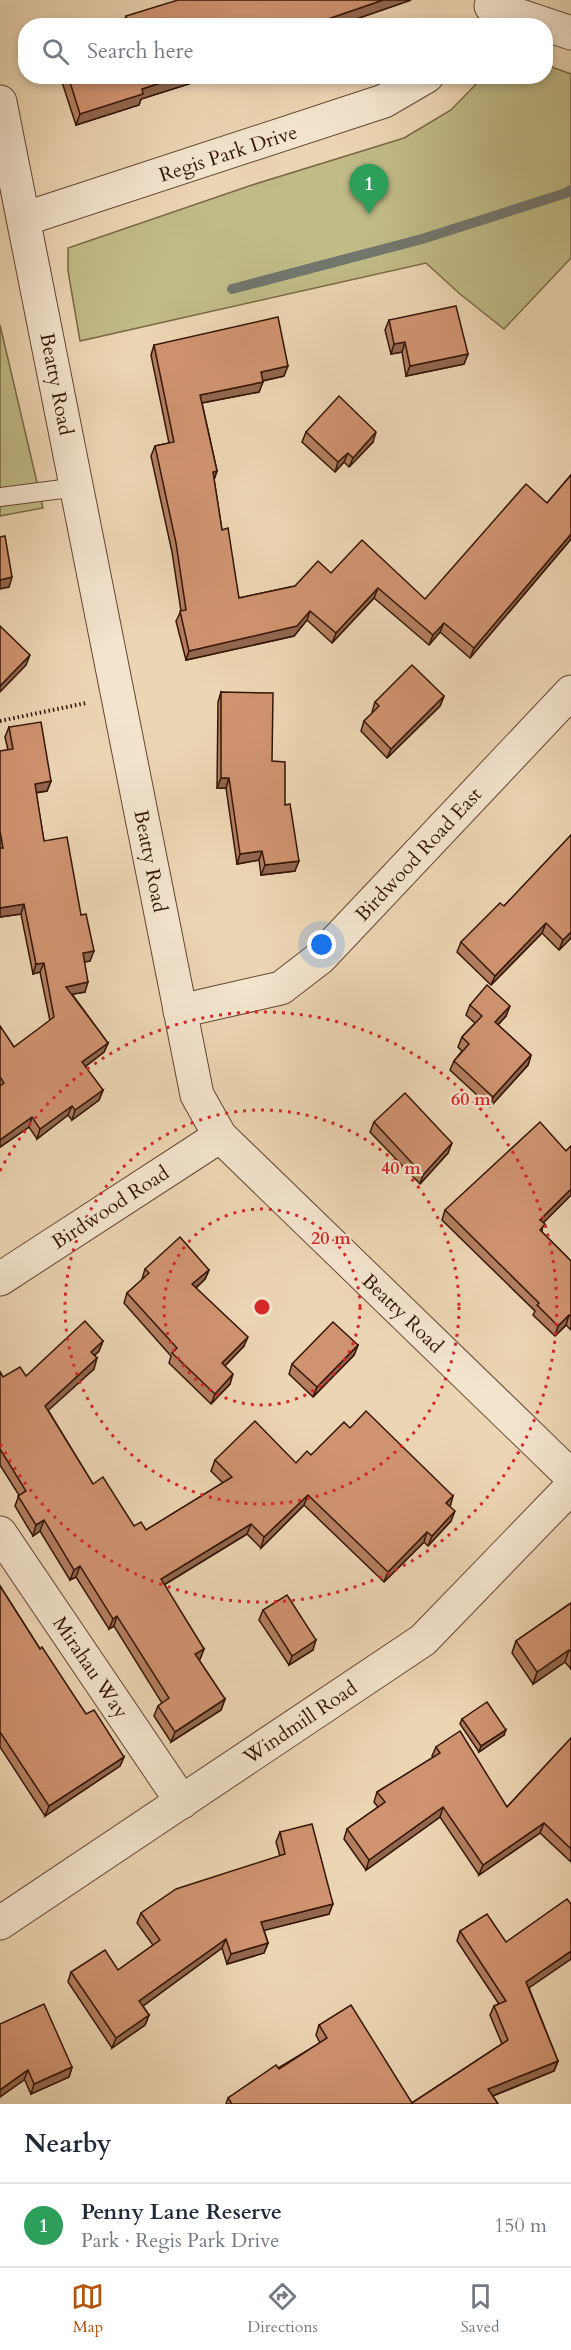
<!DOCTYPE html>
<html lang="en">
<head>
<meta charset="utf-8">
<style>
	:root { --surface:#fff; --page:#f6f6f7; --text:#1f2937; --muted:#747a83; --line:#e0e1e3; --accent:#b45309 }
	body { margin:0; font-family:Cardo,serif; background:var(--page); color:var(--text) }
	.you { position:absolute; left:322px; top:945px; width:21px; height:21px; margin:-15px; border:4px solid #fff; border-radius:50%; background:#1a73e8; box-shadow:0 0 0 9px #1a73e833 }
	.badge { display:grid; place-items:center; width:39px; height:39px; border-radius:50%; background:var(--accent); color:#fff; font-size:20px; font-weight:700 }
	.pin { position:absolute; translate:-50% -50px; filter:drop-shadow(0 2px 3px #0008) }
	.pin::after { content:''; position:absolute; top:32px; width:21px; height:18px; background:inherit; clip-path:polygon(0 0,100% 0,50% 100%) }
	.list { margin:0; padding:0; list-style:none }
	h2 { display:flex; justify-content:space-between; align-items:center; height:78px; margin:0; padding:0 24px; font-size:26px }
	h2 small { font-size:20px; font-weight:400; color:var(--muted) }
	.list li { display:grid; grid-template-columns:39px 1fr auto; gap:18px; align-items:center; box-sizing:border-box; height:84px; padding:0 24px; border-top:2px solid var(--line) }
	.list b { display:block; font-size:22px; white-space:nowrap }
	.list p { margin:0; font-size:20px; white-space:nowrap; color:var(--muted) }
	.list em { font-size:20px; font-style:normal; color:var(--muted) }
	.icon { flex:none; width:33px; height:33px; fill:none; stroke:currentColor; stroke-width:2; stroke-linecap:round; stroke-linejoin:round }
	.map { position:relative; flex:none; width:571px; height:2104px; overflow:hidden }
	.search { position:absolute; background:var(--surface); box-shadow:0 3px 9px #0003; left:18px; right:18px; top:18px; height:66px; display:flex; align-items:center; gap:15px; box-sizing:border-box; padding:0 21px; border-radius:24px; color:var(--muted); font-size:22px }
	.sheet { height:162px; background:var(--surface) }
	nav { display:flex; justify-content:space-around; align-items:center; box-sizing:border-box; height:84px; border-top:2px solid var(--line); background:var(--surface); font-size:16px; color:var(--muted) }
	nav a { display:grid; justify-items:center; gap:3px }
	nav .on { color:var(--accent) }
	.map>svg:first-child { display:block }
</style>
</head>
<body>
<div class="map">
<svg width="571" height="2104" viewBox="0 0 571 2104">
	<rect width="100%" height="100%" fill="#ecd5b3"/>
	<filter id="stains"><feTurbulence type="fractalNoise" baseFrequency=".00333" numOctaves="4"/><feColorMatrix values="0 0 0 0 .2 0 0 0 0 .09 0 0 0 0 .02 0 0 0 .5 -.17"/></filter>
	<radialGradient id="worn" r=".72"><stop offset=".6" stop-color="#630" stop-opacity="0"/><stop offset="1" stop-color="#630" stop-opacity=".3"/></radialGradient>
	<g fill="#c0bb87" stroke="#7a6846" stroke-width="1.5">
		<path d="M546,65L571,74V258L504,329L460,294L426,263L80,341L68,271V248L252,185L404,138L451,110L483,77L546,76Z"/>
		<path d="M0,325L43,508L0,516Z"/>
	</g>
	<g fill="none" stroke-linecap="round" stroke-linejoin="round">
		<path stroke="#72776e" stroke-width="10" d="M232,289L422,239L566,193L571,190"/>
		<g stroke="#634631" stroke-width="20">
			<path id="lane" d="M0,497L78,487"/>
		</g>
		<g stroke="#634631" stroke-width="35">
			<g id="street">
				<path d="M491,6L571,33"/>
				<path d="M0,102L197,1095L220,1136L571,1476"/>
				<path d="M24,219L384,101L427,76"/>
				<path d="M180,1011L281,988L320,958L571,692"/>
				<path d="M0,1279L220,1136"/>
				<path d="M0,1533L182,1802"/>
				<path d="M0,1923L423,1640L571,1487"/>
			</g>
		</g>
		<path stroke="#351606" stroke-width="4" stroke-dasharray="1.5 3" stroke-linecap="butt" d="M0,721L86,703"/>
		<use href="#lane" stroke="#f3e4ce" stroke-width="18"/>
		<use href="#street" stroke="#f3e4ce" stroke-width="33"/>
	</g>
	<g fill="#b37e60" stroke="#351606" stroke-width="1.5">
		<path d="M411,0L336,26H120L123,24L126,16Z"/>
		<path d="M60,76H202L193,79L192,83L141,99L139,105L76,125Z"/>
		<path d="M389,320L468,354L464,364L406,376L402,352L391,354L385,330Z"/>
		<path d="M154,345L284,376L263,381L259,392L202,403L217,471L214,479L222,530L239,598L295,586L331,573L425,599L547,503L571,475V539L470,658L440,632L429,645L374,598L332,643L307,620L294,636L186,660L176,621L181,611L172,552L151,456L155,446L169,443L151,355Z"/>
		<path d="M306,432L373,442L349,467L344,462L335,472L302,442Z"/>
		<path d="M221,692L272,761L285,805L295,871L261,875L259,860L237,864L226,788H217L218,702Z"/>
		<path d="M444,696L440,706L387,758L361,731L364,721L373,713L372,712L375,702Z"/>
		<path d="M9,727L51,781L47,791L36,793L44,841L81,915L90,961L84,962L85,992L72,994L108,1043L104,1052L85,1067L103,1090L99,1100L72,1120L68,1115L37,1139L29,1127L0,1147V1026L14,1047L50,1021L40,972L33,974L21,914L0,917V751L8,750L5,737Z"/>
		<path d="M571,835V938L559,950L542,933L491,985L457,952L461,942L504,906Z"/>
		<path d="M470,1005L506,1016L498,1025L531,1055L528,1065L490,1107L450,1070L454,1061L462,1051L458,1047L462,1037L475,1023L466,1015Z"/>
		<path d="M374,1122L448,1153L420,1184L370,1132Z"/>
		<path d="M571,1146V1195L543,1223L542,1232L571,1261V1330L566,1325L555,1336L533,1315L535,1311L442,1220L445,1210L566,1151Z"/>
		<path d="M145,1269L209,1270L205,1279L196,1288L244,1346L225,1366L230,1384L211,1404L169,1363L171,1356L124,1303L127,1293L142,1280V1279Z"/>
		<path d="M103,1341L99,1351L95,1355L94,1369L48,1410L93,1484L134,1526L146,1530L223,1483L211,1471L215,1460L296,1463L311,1455L350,1428L450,1506L451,1521L428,1546L424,1542L384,1582L304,1505L261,1548L247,1534L164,1585L204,1649L200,1659L199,1660L225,1699L221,1710L171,1742L154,1716L158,1706L162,1703L114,1626L109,1629L76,1577L70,1580L40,1531L33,1536L15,1506L19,1495L0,1465V1372L3,1377L26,1376Z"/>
		<path d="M358,1345L354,1355L313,1397L289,1374L292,1364Z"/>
		<path d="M0,1586L40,1649L86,1714L124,1757L120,1766L45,1816L0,1747Z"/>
		<path d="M571,1603V1669L565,1662L533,1684L512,1653L516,1641Z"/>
		<path d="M263,1610L313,1650L289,1665L259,1620Z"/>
		<path d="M462,1719L504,1735L479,1752L460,1724Z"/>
		<path d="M571,1738V1862L540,1833L479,1875L440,1817L366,1870L344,1839L347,1829L378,1807L374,1802L377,1792L433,1758L432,1756L436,1747L507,1807Z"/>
		<path d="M280,1832L329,1914L264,1930L268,1943L264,1953L227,1964L222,1948L143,2006L149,2015L145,2025L112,2048L68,1982L71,1972L118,1970L153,1945L137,1923L141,1913L280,1856L276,1842Z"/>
		<path d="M460,1931L529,1988L558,2061L554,2071L493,2096L498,2104H226L228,2098L320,2043L316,2035L319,2025L412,2103L502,2044L490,2015L494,2006L499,2004L457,1941Z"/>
		<path d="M0,2024L72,2067L69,2077L31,2094Z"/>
	</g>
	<g fill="#92674e" stroke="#351606" stroke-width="1.5">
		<path d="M383,0H411L336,26H323L325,20Z"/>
		<path d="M181,76H202L193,79L192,83L141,99L139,105L76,125L80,114L142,89Z"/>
		<path d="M405,342L402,352L391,354L394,344Z"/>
		<path d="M468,354L464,364L406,376L410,366Z"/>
		<path d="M288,366L284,376L257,382L261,372Z"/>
		<path d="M263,382L259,392L196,404L200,395Z"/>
		<path d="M376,432L373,442L349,467L353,458Z"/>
		<path d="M348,453L344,462L335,472L338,462Z"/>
		<path d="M217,471L214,480L213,472Z"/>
		<path d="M571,534V539L470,658L474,648Z"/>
		<path d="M12,577L9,587L0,589V580Z"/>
		<path d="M378,588L374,598L332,643L336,633Z"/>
		<path d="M310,611L307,620L294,636L186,660L189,651Z"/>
		<path d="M444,623L440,632L429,645L433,635Z"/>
		<path d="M30,655L26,665L0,692V686Z"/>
		<path d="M444,696L440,706L387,758L391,749Z"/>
		<path d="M221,778H229L226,788H217Z"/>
		<path d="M51,781L47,791L31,793L35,784Z"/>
		<path d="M262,851L259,860L237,864L240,854Z"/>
		<path d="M299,861L295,871L261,875L265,865Z"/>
		<path d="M24,904L21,914L0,917V908Z"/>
		<path d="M546,923L542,933L491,985L495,976Z"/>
		<path d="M571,932V938L559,950L563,940Z"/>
		<path d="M94,951L90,961L79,963L83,953Z"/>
		<path d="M44,963L40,972L33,974L36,964Z"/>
		<path d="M88,982L85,992L62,996L66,987Z"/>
		<path d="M510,1006L506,1016L491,1032L495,1022Z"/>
		<path d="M108,1043L104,1052L78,1072L82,1062Z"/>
		<path d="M531,1055L528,1065L490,1107L493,1097Z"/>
		<path d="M103,1090L99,1100L72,1120L75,1110Z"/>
		<path d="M72,1106L68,1115L37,1139L40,1129Z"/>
		<path d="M32,1117L29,1127L0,1147V1140Z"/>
		<path d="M452,1143L448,1153L420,1184L423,1175Z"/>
		<path d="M571,1189V1195L537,1229L540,1220Z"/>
		<path d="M209,1270L205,1279L189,1294L192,1284Z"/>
		<path d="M569,1315L566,1325L555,1336L558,1326Z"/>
		<path d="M248,1337L244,1346L218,1373L222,1363Z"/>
		<path d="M103,1341L99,1351L87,1362L91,1352Z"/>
		<path d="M358,1345L354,1355L313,1397L317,1387Z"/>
		<path d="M97,1358L94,1369L42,1416L45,1406Z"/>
		<path d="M233,1374L230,1384L211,1404L215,1394Z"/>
		<path d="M308,1495L304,1505L261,1548L264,1537Z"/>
		<path d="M453,1496L450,1507L446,1503Z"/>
		<path d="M455,1511L451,1521L428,1546L432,1536Z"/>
		<path d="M44,1520L40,1531L33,1536L36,1525Z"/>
		<path d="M251,1524L247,1534L157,1589L161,1579Z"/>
		<path d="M427,1532L424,1542L384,1582L388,1572Z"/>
		<path d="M80,1566L76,1577L70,1580L74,1570Z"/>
		<path d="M117,1616L114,1626L109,1629L113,1619Z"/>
		<path d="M316,1640L313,1650L289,1665L292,1656Z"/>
		<path d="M204,1649L200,1659L192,1664L195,1654Z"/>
		<path d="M569,1650L565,1662L533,1684L537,1672Z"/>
		<path d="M225,1699L221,1710L171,1742L175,1732Z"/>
		<path d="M506,1730L504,1735L479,1752L481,1746Z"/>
		<path d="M124,1757L120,1766L45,1816L49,1806Z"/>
		<path d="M443,1807L440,1817L366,1870L369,1860Z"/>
		<path d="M544,1823L540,1833L479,1875L483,1865Z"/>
		<path d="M333,1904L329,1914L258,1932L261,1922Z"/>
		<path d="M226,1939L222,1948L136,2011L139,2001Z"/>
		<path d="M268,1943L264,1953L227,1964L231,1954Z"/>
		<path d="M571,1951V1959L523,1992L526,1982Z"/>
		<path d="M149,2015L145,2025L112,2048L116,2038Z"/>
		<path d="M558,2061L554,2071L485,2099L488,2089Z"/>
		<path d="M72,2067L69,2077L31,2094L34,2084Z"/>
		<path d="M28,2070L24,2080L0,2097V2090Z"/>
	</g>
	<g fill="#d09370" stroke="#351606" stroke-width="1.5">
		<path d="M178,0H383L325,20L327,26H120L128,23L126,16Z"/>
		<path d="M68,76H181L142,89L143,94L80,114Z"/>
		<path d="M456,306L468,354L410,366L405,342L394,344L389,320Z"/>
		<path d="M278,317L288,366L261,372L263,382L200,395L217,471L213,472L222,530L228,528L239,598L295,586L318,561L331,573L362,540L425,599L526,484L547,503L571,475V534L474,648L444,623L433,635L378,588L336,633L310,611L297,626L189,651L180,611L186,610L176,543L155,446L174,442L154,345Z"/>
		<path d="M339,396L376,432L353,458L348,453L338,462L306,432Z"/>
		<path d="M5,536L12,577L0,580V537Z"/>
		<path d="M0,626L30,655L0,686Z"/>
		<path d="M412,665L444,696L391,749L364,721L379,706L375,702Z"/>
		<path d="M221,692L273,693L272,761L285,762V805L290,804L299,861L265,865L262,851L240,854L229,778H221Z"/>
		<path d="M41,722L51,781L35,784L44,841L67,837L81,915L86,914L94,951L83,953L88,982L66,987L108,1043L82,1062L103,1090L75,1110L72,1106L40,1129L32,1117L0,1140V1086L4,1083L0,1077V1026L14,1047L54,1017L44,963L36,964L24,904L0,908V848H3L0,831V751L13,749L9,727Z"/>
		<path d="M571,835V932L563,940L546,923L495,976L461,942L500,903L504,906Z"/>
		<path d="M487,985L510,1006L495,1022L531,1055L493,1097L454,1061L469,1044L462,1037L482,1016L470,1005Z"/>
		<path d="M405,1093L452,1143L423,1175L374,1122Z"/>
		<path d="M540,1122L566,1151L571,1146V1189L540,1220L545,1224L540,1230L571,1261V1317L569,1315L558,1326L537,1305L539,1303L445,1210Z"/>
		<path d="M180,1237L209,1270L192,1284L248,1337L222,1363L233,1374L215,1394L172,1353L177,1348L127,1293L149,1273L145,1269Z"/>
		<path d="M85,1321L103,1341L91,1352L97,1358L45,1406L93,1484L103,1477L134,1526L141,1522L146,1530L232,1477L215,1460L255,1421L296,1463L307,1451L311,1455L344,1422L350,1428L366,1411L453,1496L446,1503L455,1511L432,1536L427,1532L388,1572L308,1495L264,1537L251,1524L161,1579L204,1649L195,1654L225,1699L175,1732L158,1706L169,1698L117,1616L113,1619L80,1566L74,1570L44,1520L36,1525L18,1496L26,1491L0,1449V1372L3,1377L20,1367L26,1376Z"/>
		<path d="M333,1322L358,1345L317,1387L292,1364Z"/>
		<path d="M0,1586L40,1649L42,1647L86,1714L94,1710L124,1757L49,1806L0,1732Z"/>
		<path d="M287,1595L316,1640L292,1656L263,1610Z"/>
		<path d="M571,1603V1652L569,1650L537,1672L516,1641Z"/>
		<path d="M487,1702L506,1730L481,1746L462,1719Z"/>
		<path d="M460,1731L507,1807L571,1738V1849L544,1823L483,1865L443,1807L369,1860L347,1829L385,1802L377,1792L440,1753L436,1747Z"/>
		<path d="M312,1824L333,1904L261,1922L268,1943L231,1954L226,1939L139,2001L149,2015L116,2038L71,1972L105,1950L118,1970L160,1940L141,1913L176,1889L285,1854L280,1832Z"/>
		<path d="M567,1899L571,1904V1951L526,1982L558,2061L488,2089L498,2104H232L228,2098L276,2065L279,2069L327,2038L319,2025L351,2005L412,2103L508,2040L494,2006L506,2001L460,1931L487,1914L506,1942Z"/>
		<path d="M44,2004L72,2067L34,2084L28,2070L0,2090V2024Z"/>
	</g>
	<g fill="none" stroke="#d62828" stroke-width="3" stroke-dasharray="3 6">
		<circle cx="262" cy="1307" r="98"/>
		<circle cx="262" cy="1307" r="197"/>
		<path d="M0 1171A295 295 0 1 1 0 1443"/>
	</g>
	<g text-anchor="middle" stroke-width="4.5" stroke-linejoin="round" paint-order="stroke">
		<g font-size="20" fill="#351606" stroke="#f3e4ce">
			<text transform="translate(228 153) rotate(-18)" y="7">Regis Park Drive</text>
			<text transform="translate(57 384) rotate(79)" y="7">Beatty Road</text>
			<text transform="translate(418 854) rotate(-47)" y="7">Birdwood Road East</text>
			<text transform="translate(151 861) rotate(79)" y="7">Beatty Road</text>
			<text transform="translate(110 1207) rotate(-33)" y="7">Birdwood Road</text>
			<text transform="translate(403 1313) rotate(44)" y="7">Beatty Road</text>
			<text transform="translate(91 1667) rotate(56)" y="7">Mirahau Way</text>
			<text transform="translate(300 1722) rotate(-34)" y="7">Windmill Road</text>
		</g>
	</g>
	<circle cx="262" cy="1307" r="9" fill="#d62828" stroke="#f3e4ce" stroke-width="3"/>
	<g font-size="18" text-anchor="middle" font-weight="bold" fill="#d62828" stroke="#f3e4ce" stroke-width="4.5" stroke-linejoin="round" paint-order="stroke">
		<text x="471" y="1105">60 m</text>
		<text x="401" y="1174">40 m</text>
		<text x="331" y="1244">20 m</text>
	</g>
	<rect width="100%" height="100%" filter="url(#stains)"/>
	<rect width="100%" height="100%" fill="url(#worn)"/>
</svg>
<div class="you"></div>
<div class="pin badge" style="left:369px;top:214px;background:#2e9e5b">1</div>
<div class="search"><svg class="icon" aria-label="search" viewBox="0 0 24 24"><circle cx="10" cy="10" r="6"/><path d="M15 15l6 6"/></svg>Search here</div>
</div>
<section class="sheet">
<h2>Nearby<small></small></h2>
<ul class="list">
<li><span class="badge" style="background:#2e9e5b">1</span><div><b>Penny Lane Reserve</b><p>Park · Regis Park Drive</p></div><em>150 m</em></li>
</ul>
</section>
<nav>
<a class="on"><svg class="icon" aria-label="map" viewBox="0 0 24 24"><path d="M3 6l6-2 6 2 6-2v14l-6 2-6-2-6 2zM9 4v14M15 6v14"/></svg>Map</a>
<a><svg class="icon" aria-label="directions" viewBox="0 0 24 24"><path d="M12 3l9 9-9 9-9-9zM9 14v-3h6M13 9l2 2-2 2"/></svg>Directions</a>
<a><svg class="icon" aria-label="saved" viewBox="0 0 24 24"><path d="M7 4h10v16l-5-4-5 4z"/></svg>Saved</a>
</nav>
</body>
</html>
